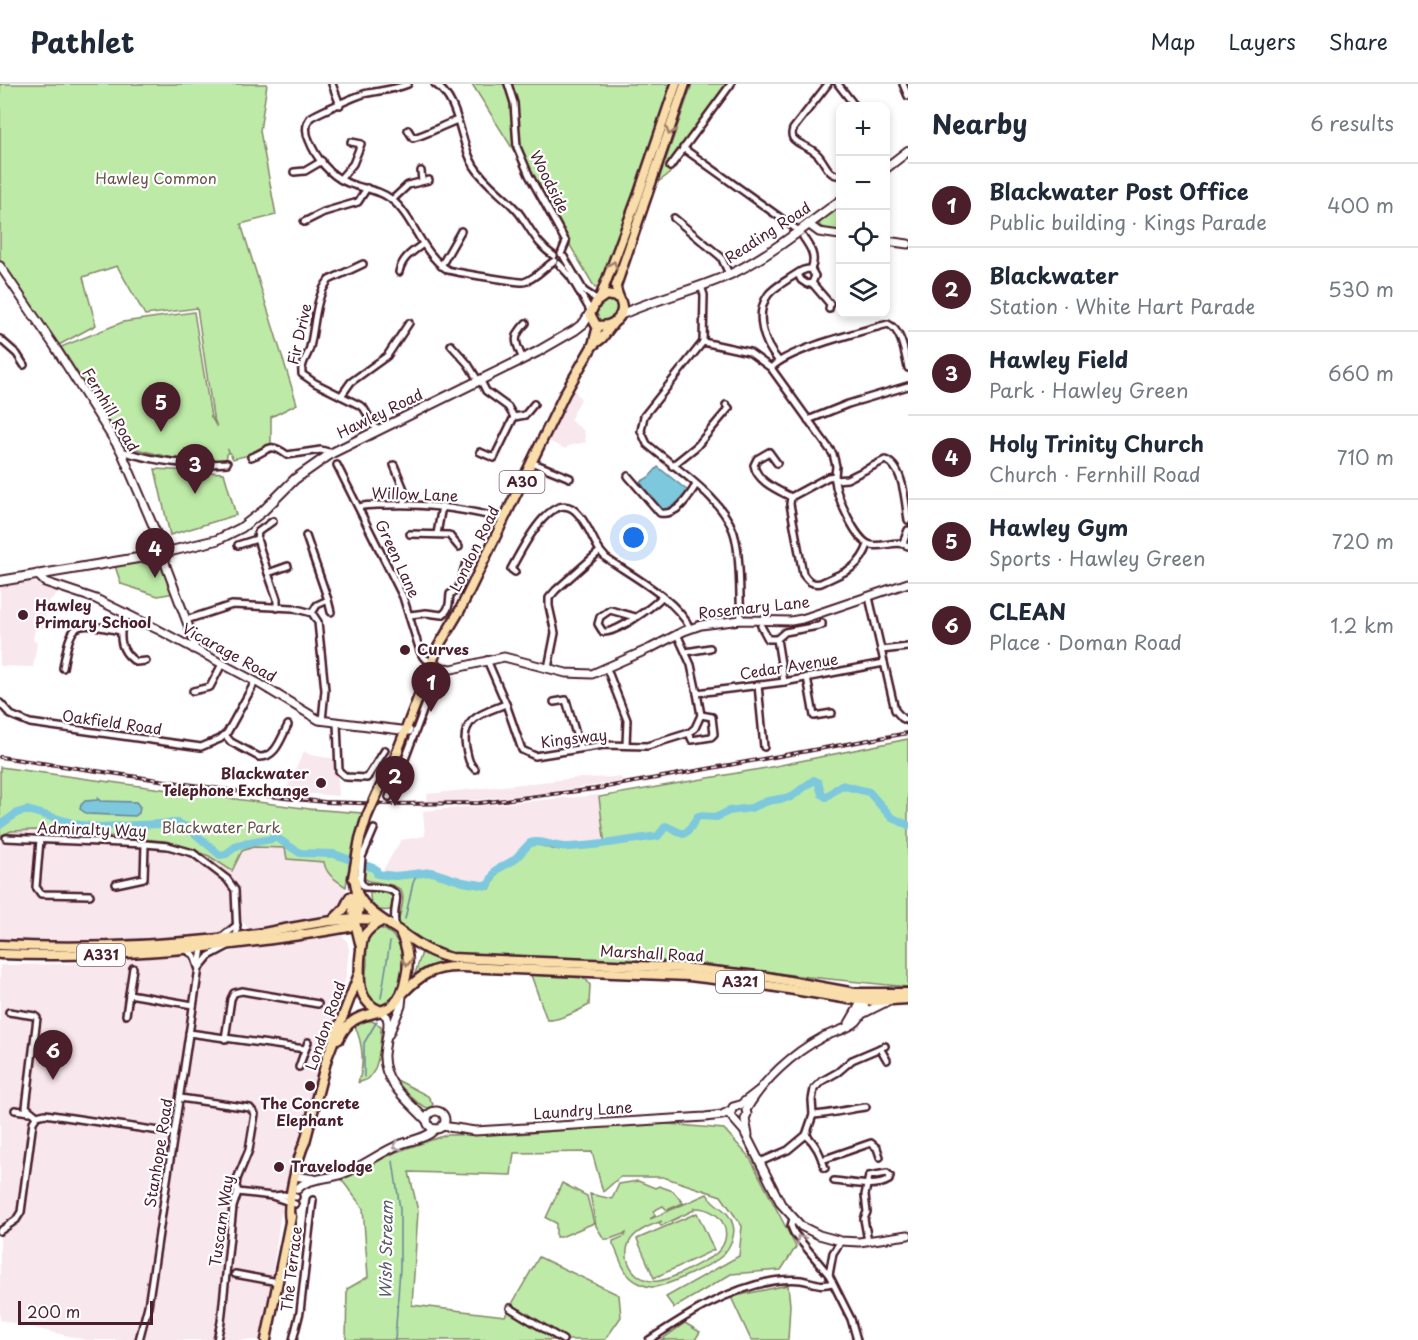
<!DOCTYPE html>
<html lang="en">
<head>
<meta charset="utf-8">
<style>
	:root { --surface:#fff; --page:#f6f6f7; --text:#1f2937; --muted:#747a83; --line:#e0e1e3; --accent:#4a1f2b }
	body { margin:0; font-family:"Playpen Sans",sans-serif; background:var(--page); color:var(--text) }
	.controls { position:absolute; right:18px; top:18px; display:grid; overflow:hidden; border-radius:12px; box-shadow:0 3px 9px #0003 }
	.controls button { width:54px; height:54px; display:grid; place-items:center; padding:0; border:0; border-bottom:2px solid var(--line); background:var(--surface); color:var(--text); font:30px sans-serif }
	.scale { position:absolute; left:18px; bottom:15px; width:135px; box-sizing:border-box; padding-left:6px; border:3px solid #4a1f2b; border-top:0; font-size:16px; line-height:21px; white-space:nowrap; color:#4a1f2b; -webkit-text-stroke:4px #fff; paint-order:stroke }
	.you { position:absolute; left:634px; top:454px; width:21px; height:21px; margin:-15px; border:4px solid #fff; border-radius:50%; background:#1a73e8; box-shadow:0 0 0 9px #1a73e833 }
	.badge { display:grid; place-items:center; width:39px; height:39px; border-radius:50%; background:var(--accent); color:#fff; font-size:20px; font-weight:700 }
	.pin { position:absolute; translate:-50% -50px; filter:drop-shadow(0 2px 3px #0008) }
	.pin::after { content:''; position:absolute; top:32px; width:21px; height:18px; background:inherit; clip-path:polygon(0 0,100% 0,50% 100%) }
	.list { margin:0; padding:0; list-style:none }
	h2 { display:flex; justify-content:space-between; align-items:center; height:78px; margin:0; padding:0 24px; font-size:26px }
	h2 small { font-size:20px; font-weight:400; color:var(--muted) }
	.list li { display:grid; grid-template-columns:39px 1fr auto; gap:18px; align-items:center; box-sizing:border-box; height:84px; padding:0 24px; border-top:2px solid var(--line) }
	.list b { display:block; font-size:22px; white-space:nowrap }
	.list p { margin:0; font-size:20px; white-space:nowrap; color:var(--muted) }
	.list em { font-size:20px; font-style:normal; color:var(--muted) }
	.icon { flex:none; width:33px; height:33px; fill:none; stroke:currentColor; stroke-width:2; stroke-linecap:round; stroke-linejoin:round }
	.map { position:relative; flex:none; width:908px; height:1256px; overflow:hidden }
	header { display:flex; align-items:center; gap:36px; box-sizing:border-box; height:84px; padding:0 30px; background:var(--surface); border-bottom:2px solid var(--line) }
	header strong { font-size:28px }
	nav { display:flex; gap:33px; margin-inline-start:auto; font-size:21px }
	main { display:flex }
	aside { flex:1; background:var(--surface) }
	.map>svg:first-child { display:block }
</style>
</head>
<body>
<header>
<strong>Pathlet</strong>
<nav><a>Map</a><a>Layers</a><a>Share</a></nav>
</header>
<main>
<div class="map">
<svg width="908" height="1256" viewBox="0 0 908 1256">
	<rect width="100%" height="100%" fill="#fff"/>
	<filter id="ink" filterUnits="userSpaceOnUse"><feTurbulence type="fractalNoise" baseFrequency=".0167" numOctaves="2"/><feDisplacementMap in="SourceGraphic" scale="12" xChannelSelector="R" yChannelSelector="G"/><feConvolveMatrix kernelMatrix="1 2 1 2 8 2 1 2 1" color-interpolation-filters="sRGB"/></filter>
	<g filter="url(#ink)">
		<g fill="#f8e7ed">
			<path d="M578,293L574,306L581,315L570,336L584,347L586,358L568,362L566,365L548,357Z"/>
			<path d="M24,496L61,506L47,519L44,544H35L33,557L37,558L33,583L0,582V501Z"/>
			<path d="M304,667L310,671L336,675L339,712L285,708Z"/>
			<path d="M620,693L624,697L548,708L467,717H428L427,710L578,694Z"/>
			<path d="M598,711L604,757L564,762H554L535,756L529,758L513,775L495,786L488,801L464,797L431,786L396,791L381,789L401,756L425,752L423,727Z"/>
			<path d="M37,746L165,757L209,772L231,786L242,767L253,763L285,764L287,775L324,778L332,794L346,803L344,815L341,821L330,830L252,845L247,843L244,839H234L230,845L217,851L115,857L0,855V752L11,747Z"/>
			<path d="M329,850L342,852L347,857L349,865L346,892L338,925L309,1015L296,1066L280,1134L270,1206L260,1256H86L0,1236V881L68,880L182,870L193,876L214,874L234,867Z"/>
		</g>
		<g fill="#bdeaa7" stroke="#848469" stroke-width="1.5" fill-rule="evenodd">
			<path d="M0,0H267L260,47L276,131L241,140L297,320L271,333V360L257,369L233,375L228,366L226,376L173,374L124,362L61,263L123,238L194,228L211,333L217,343L213,332L197,224L145,231L117,182L83,193L96,241L55,263L0,184Z"/>
			<path d="M472,0H671L603,198L595,204L529,91Z"/>
			<path d="M692,0H730L669,90L658,98Z"/>
			<path d="M840,122V147L823,144L819,141L821,137Z"/>
			<path d="M605,215H614L619,222C616,233 611,239 599,238L594,232L595,225Z"/>
			<path d="M155,385L224,389L236,431L170,451Z"/>
			<path d="M162,474L175,509L158,512L121,500L115,482Z"/>
			<path d="M908,655V903L809,893L702,880L535,874L445,869L427,861L402,842L398,837C409,802 402,802 369,797L365,795L363,789L365,783L372,786L376,792L395,795L431,790L466,801L490,805L499,787L516,778L532,761L536,760L552,765L565,766L605,762L599,713L766,684Z"/>
			<path d="M0,683L310,725L362,729L351,770L346,803C336,796 326,791 324,778L287,775L285,764L253,763L242,767L232,787L209,772L165,757L37,746L11,747L0,752Z"/>
			<path d="M370,807C380,808 392,806 394,817L390,826C376,828 369,823 370,807Z"/>
			<path d="M380,844C417,855 405,923 381,922C359,920 366,893 367,879C367,871 364,859 369,851C372,847 376,845 380,844Z"/>
			<path d="M422,868L453,878L528,883L444,880L432,882L414,893Z"/>
			<path d="M531,891L585,894L590,901L589,921C578,927 559,937 547,936Z"/>
			<path d="M364,937H372L381,942C381,958 380,984 368,995C367,996 359,998 358,999C365,980 363,961 355,942Z"/>
			<path d="M397,996L428,1012L433,1020L431,1023L427,1024L418,1019L395,997Z"/>
			<path d="M657,1039L724,1045L750,1074L796,1163L781,1186L731,1190L674,1224L666,1213L739,1172L742,1142L721,1112L663,1093H620L603,1108L592,1068L514,1069L511,1091L409,1088L418,1127L412,1221L505,1232L539,1173L619,1211L621,1233L605,1256H346L347,1205L368,1193L363,1124L341,1095L396,1068L446,1051L517,1050Z"/>
			<path d="M638,1097L655,1104L659,1102L673,1107L683,1119L667,1126L663,1122L653,1127L655,1132L650,1135L707,1110C715,1124 729,1124 733,1141C736,1151 730,1163 723,1171C714,1180 665,1204 651,1203C644,1202 635,1198 630,1193C621,1184 619,1171 613,1160V1157L625,1152L626,1149L610,1155H604L596,1142L590,1110L612,1115L619,1100ZM694,1124C723,1123 738,1154 713,1172C698,1180 674,1195 658,1197C634,1200 617,1171 633,1153C640,1145 652,1141 662,1137L659,1139L661,1142L694,1126Z"/>
			<path d="M562,1099L587,1112L594,1139L561,1153H556V1139L546,1134Z"/>
			<path d="M697,1129L714,1166L654,1194L637,1155Z"/>
			<path d="M788,1201L790,1221L788,1256H751L731,1213Z"/>
			<path d="M685,1239L700,1248L695,1256H661Z"/>
		</g>
		<g fill="#7dc8dd" stroke="#698496" stroke-width="1.5">
			<path d="M658,383L688,407L676,420L663,426L658,424L640,398L649,393Z"/>
			<path d="M98,714L100,717L136,718L140,723L139,729L135,732L87,730L80,725L81,721L85,717L97,716Z"/>
		</g>
		<g fill="none" stroke-linecap="round" stroke-linejoin="round">
			<g stroke="#698496" stroke-width="1.5">
				<path d="M405,835L413,799L417,790"/>
				<path d="M381,914L390,858"/>
				<path d="M364,993V959L377,937"/>
				<path d="M393,1077L400,1125V1184L395,1256"/>
			</g>
			<path stroke="#7dc8dd" stroke-width="8" d="M0,741L17,729L27,726L80,741L100,743L177,739L187,743L220,771L226,770L238,761L277,754L300,769L334,770L376,785L377,790L395,792L432,788L463,798L488,802L496,786L514,776L530,759C542,755 554,764 567,763C597,762 628,756 658,752L666,742L683,750L688,747L698,732L717,733L729,727L751,724L768,717L791,713L814,696L818,698L822,710L826,713L841,701L869,708L891,733L908,741"/>
			<g stroke="#4a1f2b" stroke-width="10">
				<g id="minor">
					<path d="M332,0L340,21"/>
					<path d="M408,0C393,6 383,6 368,9C362,9 313,31 310,34C305,41 306,50 309,56C316,74 330,92 348,99C362,105 379,105 391,115C410,130 418,157 434,174C438,179 443,183 448,186C454,188 520,199 524,198C535,195 545,183 554,177"/>
					<path d="M435,0C461,17 459,58 474,82C486,101 505,112 519,129C531,145 537,161 554,172"/>
					<path d="M508,0L514,19L517,63L529,91L566,158L561,170"/>
					<path d="M828,0L793,45C792,49 791,50 793,54C798,61 811,63 817,70C825,77 828,93 840,91"/>
					<path d="M838,0L855,22"/>
					<path d="M903,0L908,12"/>
					<path d="M408,46L413,54C429,50 442,41 458,36"/>
					<path d="M683,64L799,147"/>
					<path d="M670,83L731,0"/>
					<path d="M421,87L422,97"/>
					<path d="M294,88L305,87L322,77"/>
					<path d="M340,95L353,80L361,60L351,58"/>
					<path d="M392,116L408,101L429,96"/>
					<path d="M674,134L721,173L729,190"/>
					<path d="M304,138L324,128L358,118L367,104"/>
					<path d="M803,153C810,163 817,173 811,185"/>
					<path d="M564,173L584,207L598,216"/>
					<path d="M363,180L329,196C315,212 315,244 310,263C308,273 300,279 302,290L315,299L363,323L377,346"/>
					<path d="M559,180L570,192L590,226"/>
					<path d="M441,182L461,147"/>
					<path d="M399,188C402,174 412,168 423,160"/>
					<path d="M812,199L830,220L829,225"/>
					<path d="M701,202L704,211L703,258L644,332L641,347L647,360C677,386 729,417 736,457C741,482 739,510 741,536"/>
					<path d="M0,255L17,270L24,281"/>
					<path d="M703,258L749,268L771,284L833,370L836,382L835,392"/>
					<path d="M451,261L468,280L479,298"/>
					<path d="M523,275C515,258 512,253 526,239"/>
					<path d="M778,276C764,260 754,231 768,211C773,204 783,199 790,194C797,190 803,184 811,185L815,192L812,199L807,200L801,196L798,190"/>
					<path d="M771,284C789,265 860,248 888,240C902,246 905,271 908,284"/>
					<path d="M341,312L351,298L387,272L409,239"/>
					<path d="M514,333L525,331L534,320"/>
					<path d="M808,336L848,320L908,302"/>
					<path d="M121,367C159,378 188,382 227,379"/>
					<path d="M480,368L494,374L514,333L508,323L486,307L481,297"/>
					<path d="M251,373C269,368 267,356 287,371L321,366L332,369"/>
					<path d="M531,378L570,394"/>
					<path d="M777,379L769,368L757,375L754,381C757,398 778,406 791,413"/>
					<path d="M337,381L403,513L420,567L423,573L432,579"/>
					<path d="M394,381L405,408V420"/>
					<path d="M672,382L697,362L729,324L726,321"/>
					<path d="M628,392L660,429C677,432 688,414 696,401"/>
					<path d="M835,396C836,411 856,458 871,461C884,464 896,455 908,462"/>
					<path d="M359,423C368,420 378,421 387,421C428,419 465,425 504,435"/>
					<path d="M410,450L449,451L459,463"/>
					<path d="M437,450L442,422"/>
					<path d="M306,452L328,516L317,521L312,529"/>
					<path d="M257,455L258,448L273,437"/>
					<path d="M903,459L908,446"/>
					<path d="M238,461L257,455L268,489"/>
					<path d="M868,461C859,486 843,488 821,499C812,501 808,497 803,490L790,420L791,413L828,393L835,392V396L847,395L885,376C904,382 905,418 908,436"/>
					<path d="M515,488L511,485C521,467 554,398 579,431C588,441 593,456 600,467"/>
					<path d="M869,513L895,626L902,634L908,637"/>
					<path d="M328,516L331,528"/>
					<path d="M277,524V515L268,489L288,482"/>
					<path d="M410,531L426,529L442,531C450,526 449,519 450,510L458,506L465,482"/>
					<path d="M635,533L610,526L600,533L598,540L603,548C617,549 651,524 662,513"/>
					<path d="M186,536L232,521L293,524L312,529L318,538L319,548L325,606L322,637"/>
					<path d="M761,542L768,555H777"/>
					<path d="M121,547C120,561 124,570 136,578L146,577"/>
					<path d="M881,566L908,563"/>
					<path d="M686,568L710,564"/>
					<path d="M487,576L506,620L522,666L535,672L604,661L647,662L689,649L695,644L701,631L697,609L691,581L677,550"/>
					<path d="M63,584C72,532 76,539 121,547L127,529"/>
					<path d="M548,584L555,549L549,522V514L556,506L600,467L606,474C632,492 676,515 690,544"/>
					<path d="M607,585L627,636L626,661"/>
					<path d="M807,593L814,632L832,629"/>
					<path d="M784,598L777,555L785,548L818,542L822,541V539"/>
					<path d="M758,601L764,663"/>
					<path d="M193,607L210,603L222,580"/>
					<path d="M697,609L784,598L884,579"/>
					<path d="M554,618L566,616L580,664"/>
					<path d="M0,619L11,631L30,639L201,663L220,655L227,649L255,598"/>
					<path d="M337,639L339,687L346,693L367,694L385,666"/>
					<path d="M689,649L692,656L711,653L714,650L712,633L701,631"/>
					<path d="M225,651L231,658L259,673C276,674 281,654 288,641"/>
					<path d="M475,685C468,679 468,672 466,664C460,634 483,629 506,620"/>
					<path d="M389,713L401,686L432,603L444,584"/>
					<path d="M374,745L362,773L360,797L364,803C416,804 388,816 396,844"/>
					<path d="M6,754L145,760L168,762L193,769L227,795L235,806L237,853"/>
					<path d="M40,756L36,803L41,810L90,811"/>
					<path d="M116,800L144,794L145,760"/>
					<path d="M222,853L237,841"/>
					<path d="M186,866L194,871L198,883"/>
					<path d="M200,883L209,872L228,862"/>
					<path d="M129,910L133,884"/>
					<path d="M9,928L35,932L37,934L26,1023L37,1032"/>
					<path d="M126,931L129,910L193,921"/>
					<path d="M189,949L305,965"/>
					<path d="M225,955L231,915L234,909L242,907L318,920"/>
					<path d="M880,964L887,976"/>
					<path d="M299,983L308,958"/>
					<path d="M180,1014L250,1024L255,1030L249,1066L237,1095L236,1102L238,1108L233,1123L221,1238L217,1256"/>
					<path d="M15,1026L30,1028"/>
					<path d="M813,1031C831,1030 848,1025 866,1023"/>
					<path d="M37,1032L45,1030L173,1049"/>
					<path d="M806,1051C817,1061 820,1070 825,1084"/>
					<path d="M822,1076L871,1059L877,1064L880,1073"/>
					<path d="M760,1078L788,1066L806,1051L813,1031L812,1016L814,1005L822,997L838,988L852,976L885,962"/>
					<path d="M834,1097C850,1098 875,1105 889,1096L890,1092L887,1089L869,1092L865,1111L867,1128L864,1135L868,1157"/>
					<path d="M238,1108L272,1112L295,1120"/>
					<path d="M274,1112L283,1111L296,1113"/>
					<path d="M793,1135L791,1142L794,1149L829,1191"/>
					<path d="M0,1147L16,1136L21,1128L33,1038L37,1032"/>
					<path d="M841,1157L833,1169L829,1191L851,1235L857,1256"/>
					<path d="M235,1190L278,1198"/>
					<path d="M510,1224L563,1256"/>
					<path d="M139,1256L148,1222L202,864"/>
					<path d="M293,1256L300,1228L313,1116"/>
					<path d="M649,1256C687,1231 727,1205 773,1197C781,1196 793,1195 801,1196C813,1198 820,1203 832,1199"/>
				</g>
			</g>
			<g stroke="#4a1f2b" stroke-width="11">
				<g id="tertiary">
					<path d="M808,140L819,148L840,151"/>
					<path d="M886,157L908,160"/>
					<path d="M0,182L55,263L121,367L160,458L166,482L194,557V565"/>
					<path d="M37,490L45,498L96,515L157,545L258,599L319,636L409,647"/>
					<path d="M432,579L444,584L452,585L504,573L566,589L592,590L651,564L684,547L701,541L741,536L791,537L802,535L908,499"/>
					<path d="M381,927L387,933L388,938C388,950 385,960 384,971C383,1000 410,1018 427,1037"/>
					<path d="M862,930L886,918"/>
					<path d="M848,941L859,922L861,913"/>
					<path d="M389,950L401,922L402,912"/>
					<path d="M758,1007L740,1021L733,1023L730,1031L744,1047L781,1120L801,1142L819,1151L841,1157L859,1158L908,1151"/>
					<circle cx="436" cy="1036" r="9"/>
					<path d="M442,1042L475,1047L705,1033L722,1031L730,1027"/>
					<path d="M748,1051L745,1035L747,1030L746,1026C763,996 793,969 823,953C834,948 849,945 857,937C864,929 865,921 866,911"/>
					<path d="M295,1092L314,1095"/>
					<path d="M298,1105C306,1094 329,1095 342,1090C363,1083 380,1068 401,1060C412,1056 428,1054 435,1045"/>
				</g>
			</g>
			<g stroke="#4a1f2b" stroke-width="12">
				<g id="secondary">
					<path d="M886,84L908,67"/>
					<path d="M620,231C658,213 700,206 737,187C774,168 807,141 840,117"/>
					<path d="M0,497L150,472L217,456L241,444L263,427L295,395L332,369L537,268L575,246L584,239L590,229"/>
				</g>
			</g>
			<g stroke="#4a1f2b" stroke-width="13">
				<g id="primary">
					<path d="M617,213L606,211L596,218L590,230L596,241C607,244 621,238 622,225C623,218 616,211 616,202L685,0"/>
					<path d="M600,214L638,112L676,0"/>
					<path d="M593,261L602,254L614,238"/>
					<path d="M397,668L438,563L460,526L565,309L593,261L598,242"/>
					<path d="M377,710L399,666"/>
					<path d="M353,794L360,755L367,732"/>
					<path d="M357,809C366,827 382,835 398,846C415,858 429,869 451,874L684,884L767,893L855,909H908"/>
					<path d="M351,813L354,834L361,863"/>
					<path d="M333,836L344,825L350,813"/>
					<path d="M0,861C77,865 153,862 229,854C278,849 330,831 379,836"/>
					<path d="M0,870C117,875 234,863 349,843C366,834 356,808 354,792"/>
					<path d="M403,909C421,890 435,882 461,883L689,892L764,901L849,915L875,917L908,915"/>
					<path d="M381,927C357,918 359,896 360,875C361,867 361,859 364,852C368,845 376,840 382,837"/>
					<path d="M339,955C357,913 397,947 406,893C410,876 407,863 400,848"/>
					<path d="M290,1136C286,1121 298,1072 305,1058L327,974L359,890"/>
					<path d="M266,1256L291,1133"/>
				</g>
			</g>
			<use href="#minor" stroke="#fff" stroke-width="5"/>
			<use href="#tertiary" stroke="#fff" stroke-width="7"/>
			<use href="#secondary" stroke="#fff" stroke-width="8"/>
			<use href="#primary" stroke="#f9ddab" stroke-width="8"/>
			<g stroke="#4a1f2b" stroke-width="4">
				<path id="rail" d="M0,673L284,714L325,718L390,720L479,719L595,705L908,649"/>
			</g>
			<use href="#rail" stroke="#fff" stroke-width="1.5" stroke-dasharray="4.5" stroke-linecap="butt"/>
			<g stroke="#4a1f2b" stroke-width="13" stroke-linecap="butt">
				<path id="primary-bridge" d="M367,732L377,710"/>
			</g>
			<use href="#primary-bridge" stroke="#f9ddab" stroke-width="8"/>
		</g>
		<defs><path id="oneway-chevron" d="M-2-3.5L2.5 0L-2 3.5" fill="none" stroke-width="1.6" stroke-linecap="round" stroke-linejoin="round" transform="scale(1.5)"/></defs>
		<g stroke="#a27e6b">
			<use href="#oneway-chevron" transform="translate(670 47) rotate(109)"/>
			<use href="#oneway-chevron" transform="translate(613 181) rotate(-70)"/>
			<use href="#oneway-chevron" transform="translate(407 878) rotate(89)"/>
		</g>
		<g stroke="#ae9aa0">
			<use href="#oneway-chevron" transform="translate(397 1062) rotate(156)"/>
			<use href="#oneway-chevron" transform="translate(800 1155) rotate(-128)"/>
		</g>
	</g>
	<g fill="#4a1f2b" stroke="#fff" stroke-width="2">
		<circle cx="23" cy="531" r="6"/>
		<circle cx="405" cy="566" r="6"/>
		<circle cx="321" cy="699" r="6"/>
		<circle cx="310" cy="1002" r="6"/>
		<circle cx="279" cy="1083" r="6"/>
	</g>
	<g text-anchor="middle" stroke-width="4.5" stroke-linejoin="round" paint-order="stroke">
		<g fill="#fff" stroke="#80626b" stroke-width="1.5">
			<rect x="499.5" y="387" width="45" height="22" rx="4.5"/>
			<rect x="77" y="860" width="48" height="22" rx="4.5"/>
			<rect x="716" y="887" width="48" height="22" rx="4.5"/>
		</g>
		<g font-size="14" font-weight="bold" fill="#4a1f2b">
			<text x="522" y="403">A30</text>
			<text x="101" y="876">A331</text>
			<text x="740" y="903">A321</text>
		</g>
		<g font-size="15" fill="#67524a" stroke="#fff">
			<text x="156" y="100">Hawley Common</text>
			<text x="221" y="749">Blackwater Park</text>
		</g>
		<g font-size="15" fill="#4a1f2b" stroke="#fff">
			<text transform="translate(549 98) rotate(63)" y="5">Woodside</text>
			<text transform="translate(768 149) rotate(-33)" y="5">Reading Road</text>
			<text transform="translate(300 250) rotate(-77)" y="5">Fir Drive</text>
			<text transform="translate(110 326) rotate(59)" y="5">Fernhill Road</text>
			<text transform="translate(380 330) rotate(-26)" y="5">Hawley Road</text>
			<text transform="translate(415 411) rotate(2)" y="5">Willow Lane</text>
			<text transform="translate(475 465) rotate(-64)" y="5">London Road</text>
			<text transform="translate(397 475) rotate(65)" y="5">Green Lane</text>
			<text transform="translate(754 524) rotate(-6)" y="5">Rosemary Lane</text>
			<text transform="translate(229 569) rotate(29)" y="5">Vicarage Road</text>
			<text transform="translate(789 583) rotate(-9)" y="5">Cedar Avenue</text>
			<text transform="translate(112 639) rotate(8)" y="5">Oakfield Road</text>
			<text transform="translate(574 655) rotate(-7)" y="5">Kingsway</text>
			<text transform="translate(92 746) rotate(2)" y="5">Admiralty Way</text>
			<text transform="translate(652 870) rotate(3)" y="5">Marshall Road</text>
			<text transform="translate(326 942) rotate(-71)" y="5">London Road</text>
			<text transform="translate(583 1027) rotate(-4)" y="5">Laundry Lane</text>
			<text transform="translate(159 1069) rotate(-81)" y="5">Stanhope Road</text>
			<text transform="translate(222 1137) rotate(-82)" y="5">Tuscam Way</text>
			<text transform="translate(292 1185) rotate(-83)" y="5">The Terrace</text>
		</g>
		<g font-size="15" font-weight="bold" fill="#4a1f2b" stroke="#fff" text-anchor="start">
			<text x="35" y="527">Hawley<tspan x="35" dy="17">Primary School</tspan></text>
			<text x="417" y="571">Curves</text>
			<text x="309" y="695" text-anchor="end">Blackwater<tspan x="309" dy="17">Telephone Exchange</tspan></text>
			<text x="310" y="1025" text-anchor="middle">The Concrete<tspan x="310" dy="17">Elephant</tspan></text>
			<text x="291" y="1088">Travelodge</text>
		</g>
		<g font-size="16" font-style="italic" fill="#5c5a69" stroke="#fff">
			<text transform="translate(386 1166) rotate(-89)" y="6">Wish Stream</text>
		</g>
	</g>
</svg>
<div class="controls">
<button>+</button>
<button>−</button>
<button><svg class="icon" aria-label="locate" viewBox="0 0 24 24"><circle cx="12" cy="12" r="6"/><path d="M12 2v4M12 18v4M2 12h4M18 12h4"/></svg></button>
<button><svg class="icon" aria-label="layers" viewBox="0 0 24 24"><path d="M12 4l9 5-9 5-9-5zM3 14l9 5 9-5"/></svg></button>
</div>
<div class="scale">200 m</div>
<div class="you"></div>
<div class="pin badge" style="left:431px;top:628px">1</div>
<div class="pin badge" style="left:395px;top:722px">2</div>
<div class="pin badge" style="left:195px;top:410px">3</div>
<div class="pin badge" style="left:155px;top:494px">4</div>
<div class="pin badge" style="left:161px;top:348px">5</div>
<div class="pin badge" style="left:53px;top:996px">6</div>
</div>
<aside>
<h2>Nearby<small>6 results</small></h2>
<ul class="list">
<li><span class="badge">1</span><div><b>Blackwater Post Office</b><p>Public building · Kings Parade</p></div><em>400 m</em></li>
<li><span class="badge">2</span><div><b>Blackwater</b><p>Station · White Hart Parade</p></div><em>530 m</em></li>
<li><span class="badge">3</span><div><b>Hawley Field</b><p>Park · Hawley Green</p></div><em>660 m</em></li>
<li><span class="badge">4</span><div><b>Holy Trinity Church</b><p>Church · Fernhill Road</p></div><em>710 m</em></li>
<li><span class="badge">5</span><div><b>Hawley Gym</b><p>Sports · Hawley Green</p></div><em>720 m</em></li>
<li><span class="badge">6</span><div><b>CLEAN</b><p>Place · Doman Road</p></div><em>1.2 km</em></li>
</ul>
</aside>
</main>
</body>
</html>
